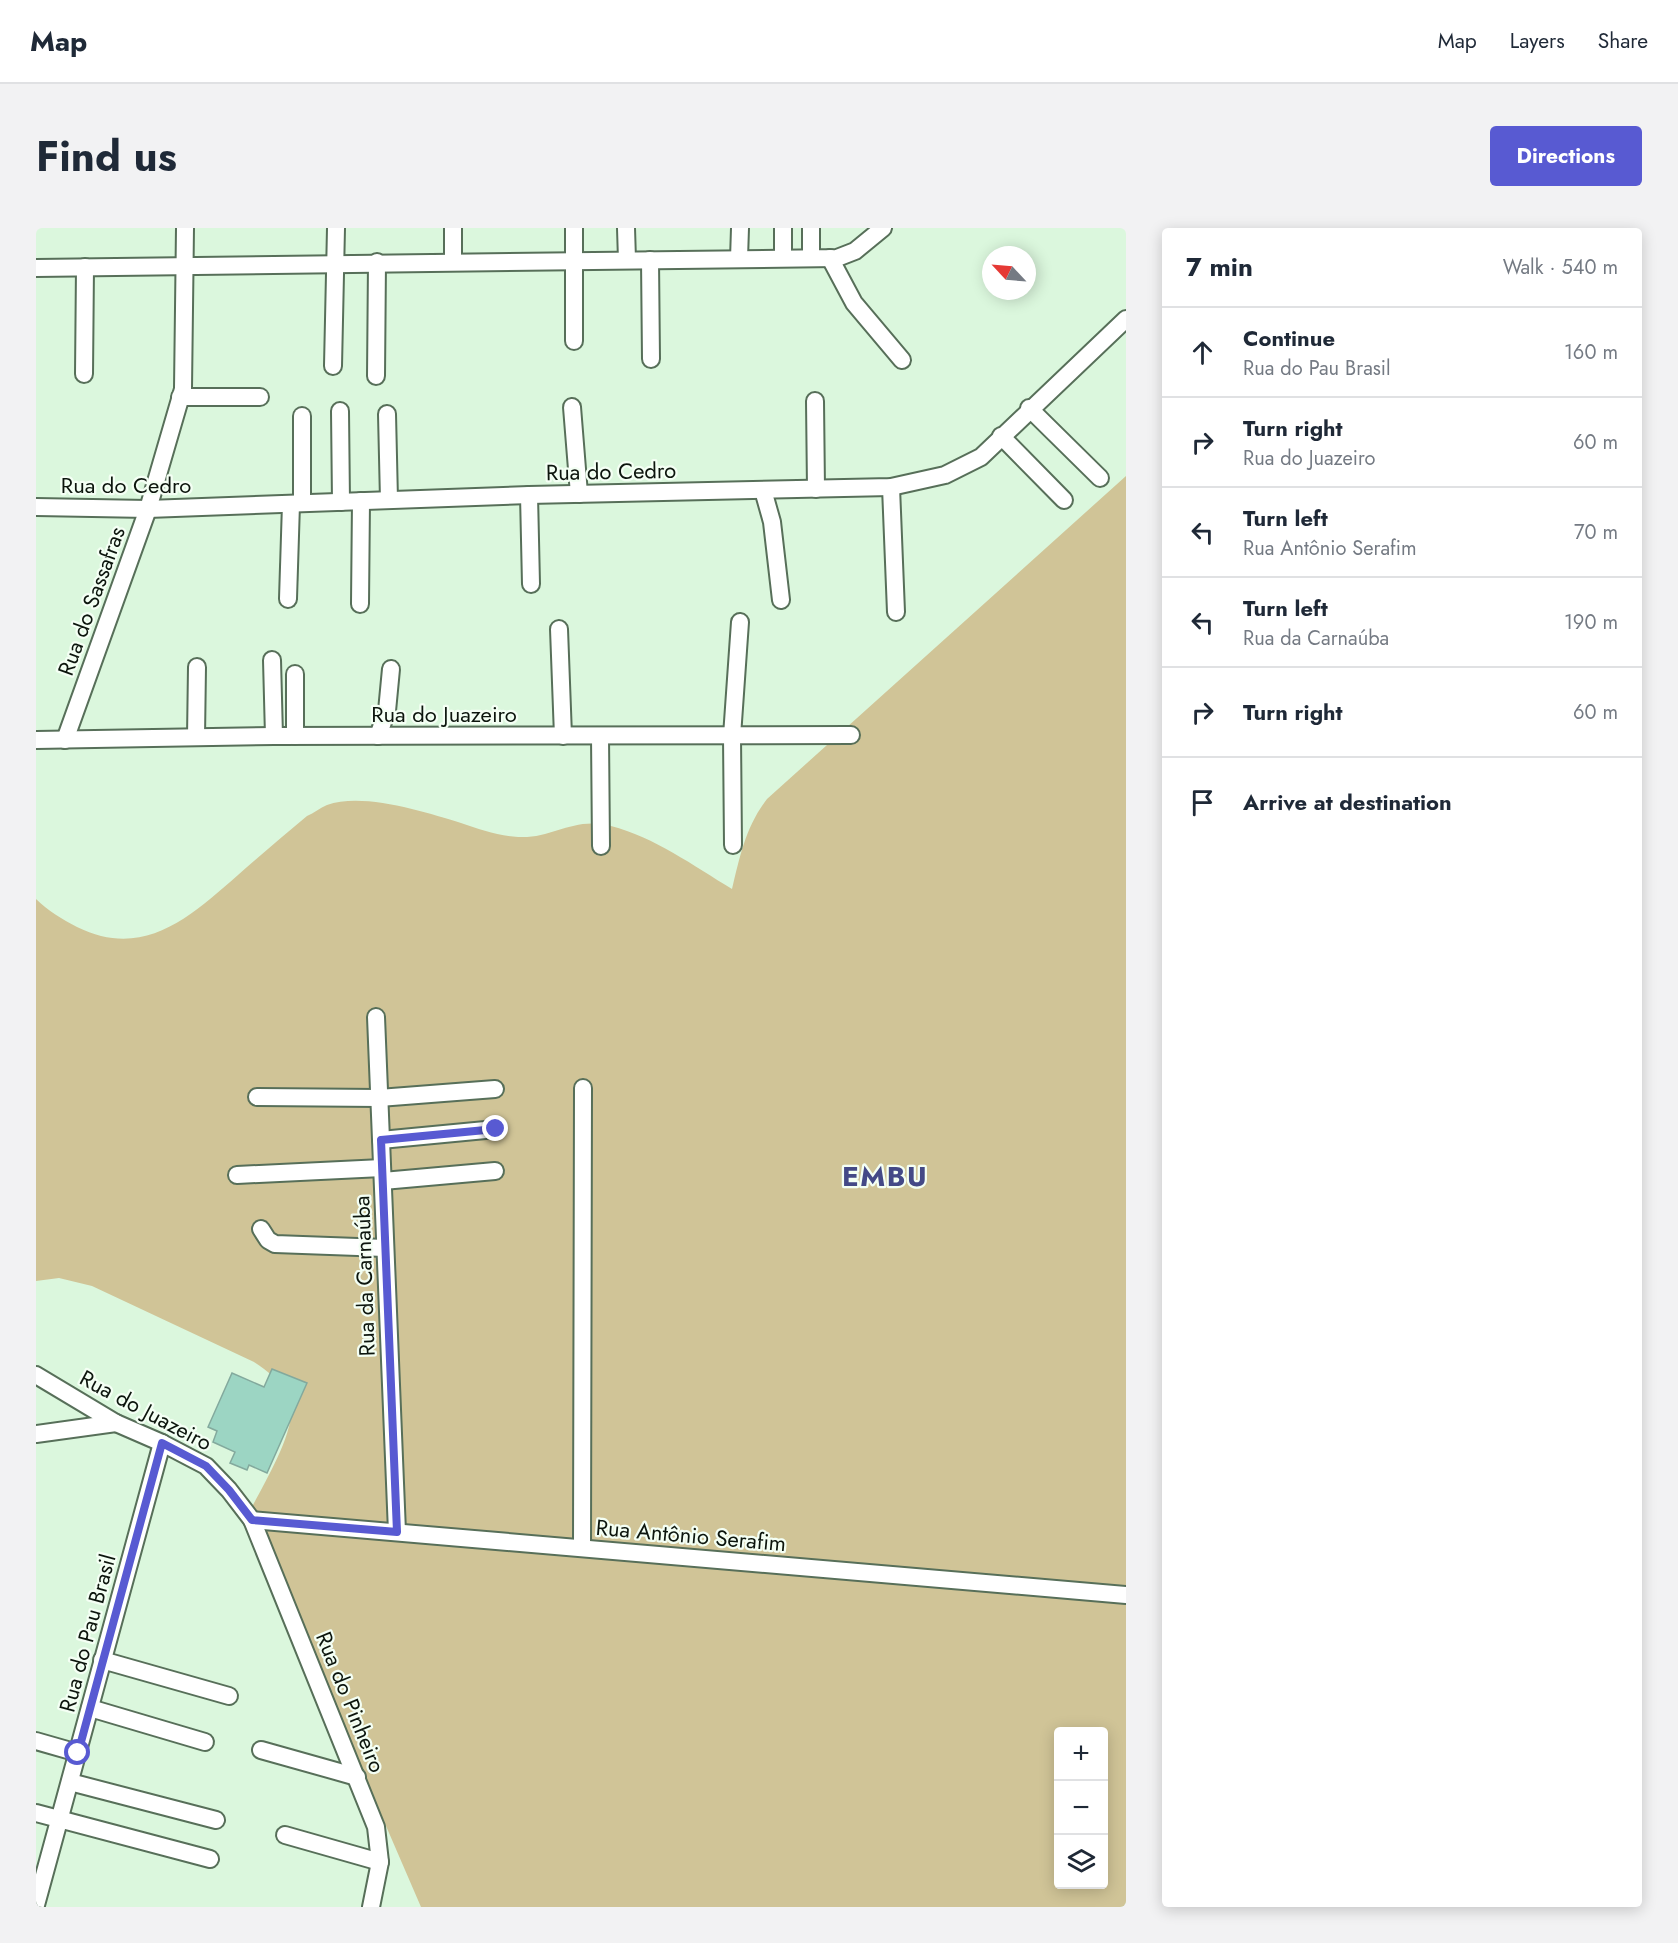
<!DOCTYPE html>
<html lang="en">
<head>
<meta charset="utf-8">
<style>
	:root { --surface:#fff; --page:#f2f2f3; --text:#1f2937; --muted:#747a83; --line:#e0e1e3; --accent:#585ad2 }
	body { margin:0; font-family:Jost,sans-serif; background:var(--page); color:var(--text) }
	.controls { position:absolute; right:18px; bottom:18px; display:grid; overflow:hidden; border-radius:6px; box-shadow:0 3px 15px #0003 }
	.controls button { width:54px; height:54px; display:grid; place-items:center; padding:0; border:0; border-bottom:2px solid var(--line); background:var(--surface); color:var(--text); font:30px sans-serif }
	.compass { position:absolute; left:946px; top:18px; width:54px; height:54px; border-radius:50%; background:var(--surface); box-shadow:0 3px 15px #0003; rotate:296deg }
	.stop { position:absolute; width:18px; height:18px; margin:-14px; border:4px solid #585ad2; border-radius:50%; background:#fff }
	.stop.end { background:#585ad2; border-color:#fff; box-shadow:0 2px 6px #0008 }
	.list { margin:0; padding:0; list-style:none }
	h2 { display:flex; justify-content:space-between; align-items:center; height:78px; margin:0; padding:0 24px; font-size:26px }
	h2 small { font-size:20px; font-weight:400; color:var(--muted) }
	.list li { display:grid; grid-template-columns:39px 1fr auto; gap:18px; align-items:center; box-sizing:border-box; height:90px; padding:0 24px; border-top:2px solid var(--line) }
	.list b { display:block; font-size:22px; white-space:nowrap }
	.list p { margin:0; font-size:20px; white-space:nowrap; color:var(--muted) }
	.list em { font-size:20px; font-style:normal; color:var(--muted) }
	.icon { flex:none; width:33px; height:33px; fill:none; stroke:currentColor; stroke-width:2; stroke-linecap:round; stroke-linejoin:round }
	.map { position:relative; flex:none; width:1090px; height:1679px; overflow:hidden; border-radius:6px }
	header { display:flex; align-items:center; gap:36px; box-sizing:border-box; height:84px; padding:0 30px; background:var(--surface); border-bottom:2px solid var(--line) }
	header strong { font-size:28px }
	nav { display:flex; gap:33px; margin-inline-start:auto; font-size:21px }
	.intro { display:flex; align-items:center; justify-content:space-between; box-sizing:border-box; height:144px; padding:0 36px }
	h1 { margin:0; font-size:42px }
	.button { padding:15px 27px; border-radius:6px; background:var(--accent); color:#fff; font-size:21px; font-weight:700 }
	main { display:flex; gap:36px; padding:0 36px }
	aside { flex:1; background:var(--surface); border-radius:6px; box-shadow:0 3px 15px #0003 }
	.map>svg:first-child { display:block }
</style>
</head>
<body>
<header>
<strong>Map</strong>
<nav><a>Map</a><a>Layers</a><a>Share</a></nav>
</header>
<div class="intro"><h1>Find us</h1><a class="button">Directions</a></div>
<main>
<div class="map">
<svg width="1090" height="1679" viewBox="0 0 1090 1679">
	<rect width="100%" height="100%" fill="#dbf7dd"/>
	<path fill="#d0c497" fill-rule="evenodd" d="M1090,248V1679H385L214,1283C226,1258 265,1197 253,1170C246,1154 232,1143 218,1134L56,1058L23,1050L0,1053V671C12,683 26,691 41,699C108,732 154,689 202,647C225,627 248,607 271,588C278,585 284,580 291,577C327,564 389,584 425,595C443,601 462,608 482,609C517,611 537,588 575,598C618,609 658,638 696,661C704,628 710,598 731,571ZM1023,1504H1068V1656H1023Z"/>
	<path fill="#9cd5c3" stroke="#83a99d" stroke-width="1.5" d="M236,1141L271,1155L231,1245L213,1237L211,1242L194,1235L199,1224L177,1214L181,1203L172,1199L196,1145L228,1159Z"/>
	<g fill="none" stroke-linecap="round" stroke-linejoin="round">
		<g stroke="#576f59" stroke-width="20">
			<g id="minor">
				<path d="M417,0V33"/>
				<path d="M538,0V113"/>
				<path d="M590,0L591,32"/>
				<path d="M747,30V0"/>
				<path d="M775,30V0"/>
				<path d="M794,30L818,75L866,132"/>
				<path d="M703,31L704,0"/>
				<path d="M614,32L615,131"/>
				<path d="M0,40L801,30L819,23L847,0"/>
				<path d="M297,138L300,0"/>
				<path d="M48,146L49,39"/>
				<path d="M340,148L341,34"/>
				<path d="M144,169H224"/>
				<path d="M779,173L780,261"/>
				<path d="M536,179L543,266"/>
				<path d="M993,180L1064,250"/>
				<path d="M304,183L305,274"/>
				<path d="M351,186L353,272"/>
				<path d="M266,188V275"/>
				<path d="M965,208L1028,272"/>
				<path d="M855,259L860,384"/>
				<path d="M727,262L736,294L745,372"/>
				<path d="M493,267L495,356"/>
				<path d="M0,279L112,281L493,267L855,259L909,247L945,229L1090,91"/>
				<path d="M252,371L255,276"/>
				<path d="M324,376L325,273"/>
				<path d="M523,401L527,508"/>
				<path d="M236,432L238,508"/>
				<path d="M259,508V446"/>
				<path d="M342,508L351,483L355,441"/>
				<path d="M564,508L565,618"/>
				<path d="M160,509L161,439"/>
				<path d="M0,512L238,508L815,507"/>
				<path d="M29,512L112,281L147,161L149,0"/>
				<path d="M697,617L696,508L704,394"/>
				<path d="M340,789L361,1304"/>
				<path d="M221,869L343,870L459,861"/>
				<path d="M345,912L460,901"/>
				<path d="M201,947L346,940"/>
				<path d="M347,953L459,943"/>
				<path d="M225,1001L232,1012L239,1016L349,1020"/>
				<path d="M0,1147L80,1195L126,1215L170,1238L193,1262L216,1292L340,1599L344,1634L335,1679"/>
				<path d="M0,1206L80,1195"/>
				<path d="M216,1292L1090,1367"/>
				<path d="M546,1320L547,860"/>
				<path d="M66,1432L193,1468"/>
				<path d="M54,1480L169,1514"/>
				<path d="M0,1513L42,1525"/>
				<path d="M225,1522L321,1549"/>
				<path d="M34,1554L180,1592"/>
				<path d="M0,1585L174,1631"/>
				<path d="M249,1607L344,1634"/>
				<path d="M0,1677L126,1215"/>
			</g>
		</g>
		<use href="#minor" stroke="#fff" stroke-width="16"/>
	</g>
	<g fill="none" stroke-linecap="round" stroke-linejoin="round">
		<path stroke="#585ad2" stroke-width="8" d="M42,1525L126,1215L170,1238L193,1262L216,1292L361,1304L345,912L460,901"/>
	</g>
	<g text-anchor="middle" stroke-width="4.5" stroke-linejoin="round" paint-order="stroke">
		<g font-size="22" fill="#0c150d" stroke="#f4fff4">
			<text transform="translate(575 243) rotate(-1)" y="8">Rua do Cedro</text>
			<text x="90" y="265">Rua do Cedro</text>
			<text transform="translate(55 373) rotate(-70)" y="8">Rua do Sassafras</text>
			<text x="408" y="494">Rua do Juazeiro</text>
			<text transform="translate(328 1048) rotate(-92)" y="8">Rua da Carnaúba</text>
			<text transform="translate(110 1182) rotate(28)" y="8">Rua do Juazeiro</text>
			<text transform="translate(655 1307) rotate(5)" y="8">Rua Antônio Serafim</text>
			<text transform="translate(51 1405) rotate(-75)" y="8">Rua do Pau Brasil</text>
			<text transform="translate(315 1474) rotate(68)" y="8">Rua do Pinheiro</text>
		</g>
		<g font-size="28" font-weight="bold" letter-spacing="1.5" fill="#444986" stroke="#f4fff4">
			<text x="849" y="958">EMBU</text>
		</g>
	</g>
</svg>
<div class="controls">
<button>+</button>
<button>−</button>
<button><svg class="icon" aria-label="layers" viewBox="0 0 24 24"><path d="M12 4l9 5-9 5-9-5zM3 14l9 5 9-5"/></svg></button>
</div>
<svg class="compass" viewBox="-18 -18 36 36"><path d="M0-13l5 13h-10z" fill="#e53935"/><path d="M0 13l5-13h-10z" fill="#747a83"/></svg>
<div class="stop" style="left:42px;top:1525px"></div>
<div class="stop end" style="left:460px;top:901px"></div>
</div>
<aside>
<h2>7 min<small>Walk · 540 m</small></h2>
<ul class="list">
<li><svg class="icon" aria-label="ahead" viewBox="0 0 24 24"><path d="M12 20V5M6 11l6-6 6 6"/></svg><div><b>Continue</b><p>Rua do Pau Brasil</p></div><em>160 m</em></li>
<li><svg class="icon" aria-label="right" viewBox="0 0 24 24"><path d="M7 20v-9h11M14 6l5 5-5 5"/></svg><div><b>Turn right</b><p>Rua do Juazeiro</p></div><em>60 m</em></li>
<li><svg class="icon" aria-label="left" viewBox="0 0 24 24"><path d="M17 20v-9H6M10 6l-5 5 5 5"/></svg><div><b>Turn left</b><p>Rua Antônio Serafim</p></div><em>70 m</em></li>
<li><svg class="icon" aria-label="left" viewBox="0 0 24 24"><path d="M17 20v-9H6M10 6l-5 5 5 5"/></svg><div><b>Turn left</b><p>Rua da Carnaúba</p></div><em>190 m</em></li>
<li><svg class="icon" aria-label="right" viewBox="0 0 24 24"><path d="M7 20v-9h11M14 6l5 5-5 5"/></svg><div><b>Turn right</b></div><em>60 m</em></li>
<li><svg class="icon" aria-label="arrive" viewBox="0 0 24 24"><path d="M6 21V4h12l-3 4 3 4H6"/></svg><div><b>Arrive at destination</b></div></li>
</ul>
</aside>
</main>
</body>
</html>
